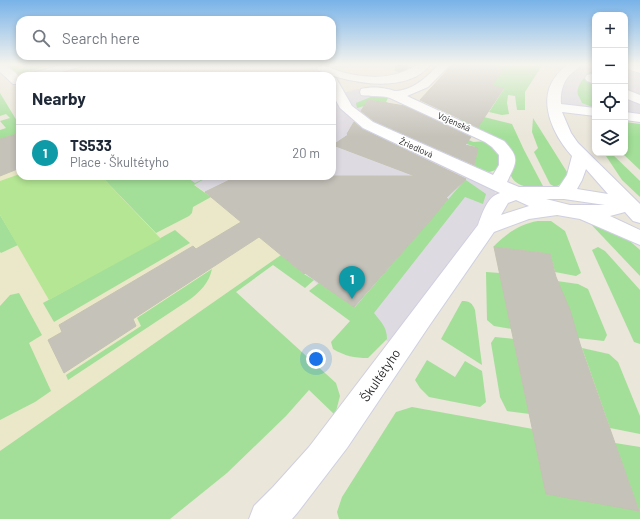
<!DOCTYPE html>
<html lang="en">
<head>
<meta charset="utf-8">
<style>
	:root { --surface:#fff; --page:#f2f2f3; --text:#1f2937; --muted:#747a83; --line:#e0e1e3; --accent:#3f3ff2 }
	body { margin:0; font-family:Barlow,sans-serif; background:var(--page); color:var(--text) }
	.controls { position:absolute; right:12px; top:12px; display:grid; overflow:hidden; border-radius:8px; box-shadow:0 2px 6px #0003 }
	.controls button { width:36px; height:36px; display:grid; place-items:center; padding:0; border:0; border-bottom:1px solid var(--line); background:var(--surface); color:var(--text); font:20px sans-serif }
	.you { position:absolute; left:316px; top:359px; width:14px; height:14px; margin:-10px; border:3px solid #fff; border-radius:50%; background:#1a73e8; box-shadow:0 0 0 6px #1a73e833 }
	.badge { display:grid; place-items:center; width:26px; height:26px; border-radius:50%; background:var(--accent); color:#fff; font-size:13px; font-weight:700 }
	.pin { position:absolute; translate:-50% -33px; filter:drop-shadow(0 1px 2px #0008) }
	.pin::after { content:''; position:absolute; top:21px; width:14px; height:12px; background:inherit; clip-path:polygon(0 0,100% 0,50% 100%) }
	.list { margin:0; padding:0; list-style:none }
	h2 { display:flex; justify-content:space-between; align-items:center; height:52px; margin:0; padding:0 16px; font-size:17px }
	h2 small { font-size:13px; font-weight:400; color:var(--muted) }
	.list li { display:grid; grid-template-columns:26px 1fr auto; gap:12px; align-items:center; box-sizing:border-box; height:56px; padding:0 16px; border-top:1px solid var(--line) }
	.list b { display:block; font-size:15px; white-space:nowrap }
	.list p { margin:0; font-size:13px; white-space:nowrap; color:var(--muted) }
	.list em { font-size:13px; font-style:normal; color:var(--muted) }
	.icon { flex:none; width:22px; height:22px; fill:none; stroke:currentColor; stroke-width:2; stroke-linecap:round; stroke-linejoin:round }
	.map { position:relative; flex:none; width:640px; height:519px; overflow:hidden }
	.search { position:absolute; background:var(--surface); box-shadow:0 2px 6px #0003; left:16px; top:16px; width:320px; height:44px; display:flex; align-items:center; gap:10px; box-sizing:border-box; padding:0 14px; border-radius:12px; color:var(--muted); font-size:15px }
	.panel { position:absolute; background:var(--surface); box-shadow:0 2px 6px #0003; left:16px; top:72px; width:320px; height:108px; border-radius:12px }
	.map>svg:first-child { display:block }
</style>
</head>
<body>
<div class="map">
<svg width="640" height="519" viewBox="0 0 640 519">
	<rect width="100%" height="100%" fill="#eae6da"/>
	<g fill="#dedae2">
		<path d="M577,64H595V112L555,107V86Z"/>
		<path d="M625,64H640V118L625,116Z"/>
		<path d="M358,89L487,148L497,203L397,349L205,192L186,179L191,176H332V100L340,98L338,94Z"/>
	</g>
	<path fill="#ebe7c9" d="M20,129V176H182L210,196L281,255L245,280L0,519V136Z"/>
	<g fill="#a3df98">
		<path d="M6,64H20L24,67L32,65L34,67L46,64H55L18,74Z"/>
		<path d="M496,64H543L525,92V110H517L515,96L508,95L507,103L509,114L502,115L489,112L504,89L492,86L500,65Z"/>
		<path d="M595,69V89H593L595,91V108L582,103C581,100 579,97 578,95C575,85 588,73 595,69Z"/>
		<path d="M0,93L20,126V129L17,130L20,133L0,139V130L6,128L0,121L10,118L6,114L0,116Z"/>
		<path d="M373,96H389L386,102L473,142L488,141L501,151L500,165L496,170L489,172L474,166L478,148L459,141L375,101L368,100L364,106L357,108L356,103Z"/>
		<path d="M464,112L512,124L524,150L544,188C533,189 512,187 510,172C510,167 511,161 511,156L458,121Z"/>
		<path d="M533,118L567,172L568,178L559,185L555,187L550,184L534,152L538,148L532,132Z"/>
		<path d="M625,122L640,124V170L622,153H625Z"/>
		<path d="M604,153H611L640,181V197L622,180Z"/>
		<path d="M101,176H185L195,183L209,176L194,185L211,197L193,207L192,213L189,216L156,233Z"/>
		<path d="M463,178L486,194L483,204L465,197L374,313C381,322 387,327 387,339L368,358C354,358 345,356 333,349L331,342L350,321L309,291L319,283L355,307L464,181Z"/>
		<path d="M0,215L18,245L1,253L0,252Z"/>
		<path d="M586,219L625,237L639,249L640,250V276Z"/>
		<path d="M538,221H551L565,231L581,273L576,276L555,272L550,254L493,247C506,234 519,224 538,221Z"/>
		<path d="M175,230L190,243L54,322L43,303Z"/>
		<path d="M598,247L605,251L640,290V344L634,342L592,250Z"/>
		<path d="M281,255L304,274L314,280L305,288L273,265L236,292L336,383L340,396L335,415L309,390L286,416L227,473L170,519H0V451Z"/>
		<path d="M212,269C209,283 200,292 189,300L68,380L66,375L141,326L137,318Z"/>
		<path d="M486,272L500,273L512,329L494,326L487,320Z"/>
		<path d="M557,281L578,284L588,289L607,335L604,341L578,338Z"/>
		<path d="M19,293L42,335L29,343L51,391L35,402L0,420V306L10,295Z"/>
		<path d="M462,301C470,301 472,303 475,310L482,365L441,339Z"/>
		<path d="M495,337L514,339L530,414L507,411L500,397L491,343Z"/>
		<path d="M582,348L609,354L618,362L640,416V434L610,428Z"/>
		<path d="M427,360L455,377L465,361L482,371L486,402L480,407L429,397L420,388L415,380Z"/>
		<path d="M412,407L533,429L639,511L615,443L640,447V519H339L337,512L342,497L396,412Z"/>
	</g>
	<path fill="#b4e694" d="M20,174V176H101L161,239L49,300L0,215V181Z"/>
	<g fill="#c5c2ba" stroke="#c5c2b4">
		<path d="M453,64H500L498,69L502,70L492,86L504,88L478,127L420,100Z"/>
		<path d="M368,100L405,106L471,137L465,145L478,148L474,165L374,121L361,111Z"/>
		<path d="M354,122L362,129L466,179L446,198L448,199L429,222L354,307L305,273L304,274L259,237L133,319L136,326L64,373L48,340L62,332L59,325L193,246L196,249L241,222L205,192L238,176H415L333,145L348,135L347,134Z"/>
		<path d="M20,133V168L0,176V139Z"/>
		<path d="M494,247L550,254L556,277L570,310L580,344L639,511L546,494Z"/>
	</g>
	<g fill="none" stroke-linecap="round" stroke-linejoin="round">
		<path stroke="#c3c0b6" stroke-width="12" stroke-dasharray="12 6" stroke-linecap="butt" d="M396,65L418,72"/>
		<g stroke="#cfcfe1" stroke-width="2">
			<g id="minor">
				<path d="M0,64H5L20,77V84H13L0,72Z"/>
				<path d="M64,64H83L82,66L49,76H30L32,73Z"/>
				<path d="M418,64H431C407,95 350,83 319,71L317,69L319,67L323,66C332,68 340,72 350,74C373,79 398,78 418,64Z"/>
				<path d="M439,64H451L428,87L407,96L504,141C520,158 517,161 507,182L519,187H559L567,175L572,156C554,136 536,101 556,76C565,65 568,64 582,64C579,68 575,70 572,73C563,80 560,93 561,104L595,108V116L562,112L571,133L578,143L640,204V223L633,221L625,212L610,216L640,230V245L580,219L557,215L529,219L494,232L429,326L347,448L298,512L292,519H249L254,506L273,487L309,447L478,225C483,212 487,197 500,193L363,128L340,108L332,93V77L336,78L352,106L373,122L493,175L499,165V155L492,147L485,142L390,98C381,95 371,97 361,95L360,92L361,89C369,87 379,87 387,89C390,89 393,91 396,91C414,90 428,76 439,64ZM586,169L608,194L577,189L582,180ZM546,199H564L605,205H570ZM516,200L529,206L501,215L508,203Z"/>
				<path d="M625,64L640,66V73L625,68Z"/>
				<path d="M591,74L595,75V84L587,81L585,78L587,75Z"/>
				<path d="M625,89L640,95V104L625,98Z"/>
				<path d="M625,112L640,114V122L625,120Z"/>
			</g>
		</g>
		<use href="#minor" fill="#fff" fill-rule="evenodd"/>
	</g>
	<linearGradient id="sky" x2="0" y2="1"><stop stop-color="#78b3e8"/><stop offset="0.47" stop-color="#f6f4ee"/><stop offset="1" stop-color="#f6f4ee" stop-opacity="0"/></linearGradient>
	<rect width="640" height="137" fill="url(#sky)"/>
	<g text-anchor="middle" stroke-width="3" stroke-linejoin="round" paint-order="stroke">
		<g font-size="9" fill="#282828" stroke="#fff">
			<text transform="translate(454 122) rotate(24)" y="3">Vojenská</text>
			<text transform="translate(416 148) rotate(24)" y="3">Žriedlová</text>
		</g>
		<g font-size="13" fill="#282828" stroke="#fff">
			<text transform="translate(380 375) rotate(-56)" y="5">Škultétyho</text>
		</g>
	</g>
</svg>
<div class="controls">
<button>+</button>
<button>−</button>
<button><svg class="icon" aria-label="locate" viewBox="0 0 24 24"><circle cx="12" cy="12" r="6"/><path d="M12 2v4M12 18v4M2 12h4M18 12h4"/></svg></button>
<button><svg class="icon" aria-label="layers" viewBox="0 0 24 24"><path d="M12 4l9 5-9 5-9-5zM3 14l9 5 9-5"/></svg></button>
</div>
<div class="you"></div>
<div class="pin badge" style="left:352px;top:299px;background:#0f9aa8">1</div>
<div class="search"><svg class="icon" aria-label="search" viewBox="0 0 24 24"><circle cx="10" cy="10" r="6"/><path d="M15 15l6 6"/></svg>Search here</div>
<section class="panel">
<h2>Nearby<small></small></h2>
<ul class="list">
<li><span class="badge" style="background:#0f9aa8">1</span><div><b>TS533</b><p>Place · Škultétyho</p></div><em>20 m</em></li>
</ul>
</section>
</div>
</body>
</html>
